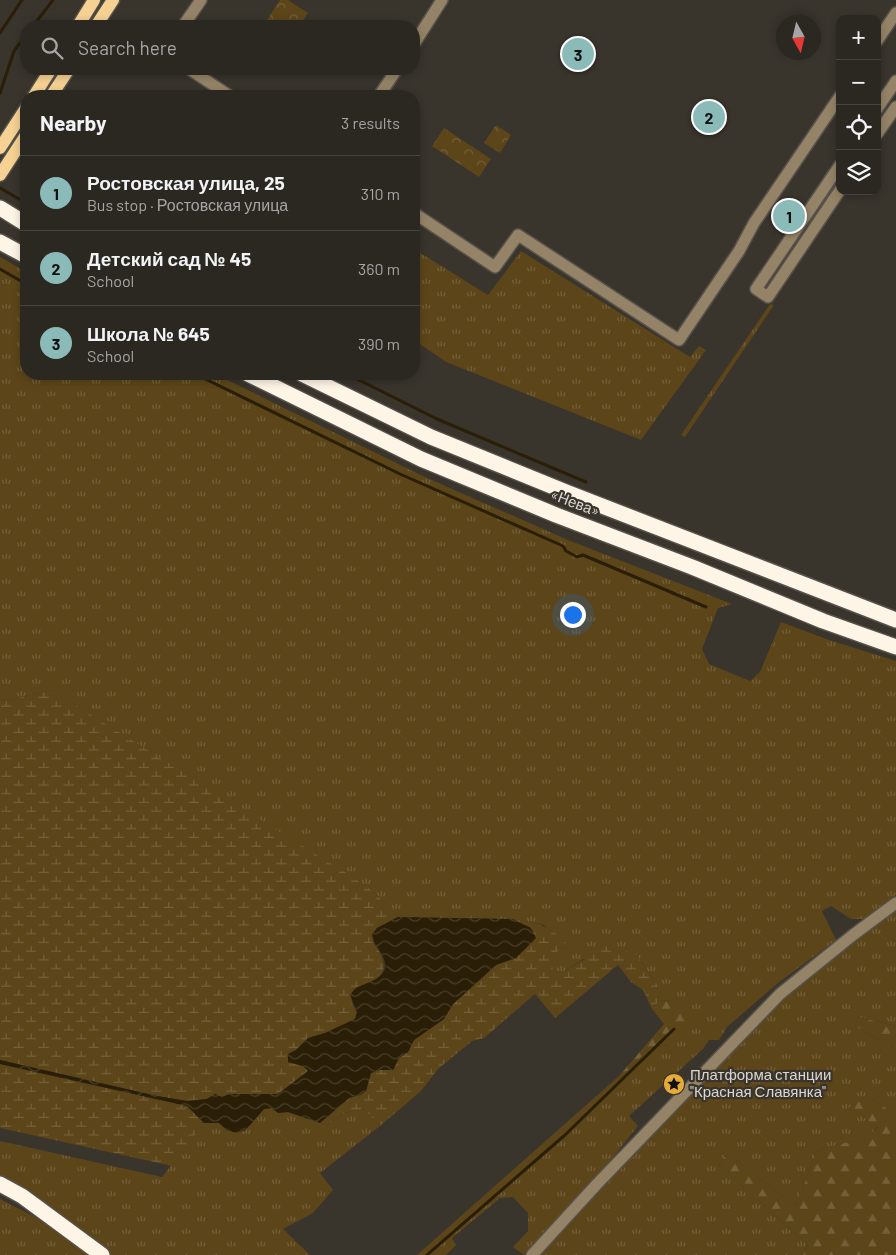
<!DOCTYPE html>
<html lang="en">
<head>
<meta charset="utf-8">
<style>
	:root { --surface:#2b2721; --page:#332f2a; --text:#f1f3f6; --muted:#a6a5a5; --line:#47443f; --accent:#8bbbb9 }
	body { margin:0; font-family:Barlow,sans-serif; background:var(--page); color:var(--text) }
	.controls { position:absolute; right:15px; top:15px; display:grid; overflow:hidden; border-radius:10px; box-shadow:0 2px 8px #0003 }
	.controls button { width:45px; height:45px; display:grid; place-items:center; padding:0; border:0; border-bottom:1px solid var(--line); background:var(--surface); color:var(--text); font:25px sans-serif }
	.compass { position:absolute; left:776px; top:15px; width:45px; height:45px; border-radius:50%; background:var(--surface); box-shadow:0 2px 8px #0003; rotate:172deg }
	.you { position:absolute; left:572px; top:614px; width:18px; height:18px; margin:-12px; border:4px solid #fff; border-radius:50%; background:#1a73e8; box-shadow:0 0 0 8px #1a73e833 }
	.badge { display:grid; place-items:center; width:32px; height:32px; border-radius:50%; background:var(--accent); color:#111; font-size:16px; font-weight:700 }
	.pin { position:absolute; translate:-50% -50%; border:2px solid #fff; box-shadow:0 1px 5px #0006 }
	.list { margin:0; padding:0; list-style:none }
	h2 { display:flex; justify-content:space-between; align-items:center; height:65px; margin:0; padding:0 20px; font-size:21px }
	h2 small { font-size:16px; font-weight:400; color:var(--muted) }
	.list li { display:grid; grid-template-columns:32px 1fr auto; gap:15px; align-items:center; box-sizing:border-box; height:75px; padding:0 20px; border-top:1px solid var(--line) }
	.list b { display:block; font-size:19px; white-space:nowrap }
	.list p { margin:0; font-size:16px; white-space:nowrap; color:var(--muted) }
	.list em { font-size:16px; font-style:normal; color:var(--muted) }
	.icon { flex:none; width:28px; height:28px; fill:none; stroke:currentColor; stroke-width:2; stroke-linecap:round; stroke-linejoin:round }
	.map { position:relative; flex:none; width:896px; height:1255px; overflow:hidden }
	.search { position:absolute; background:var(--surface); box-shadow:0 2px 8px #0003; left:20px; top:20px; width:400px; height:55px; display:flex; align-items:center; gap:12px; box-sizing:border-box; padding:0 18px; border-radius:20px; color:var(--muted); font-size:19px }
	.panel { position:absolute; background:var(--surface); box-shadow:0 2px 8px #0003; left:20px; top:90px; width:400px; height:290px; border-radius:20px }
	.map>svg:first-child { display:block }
</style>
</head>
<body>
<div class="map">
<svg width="896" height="1255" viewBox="0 0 896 1255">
	<defs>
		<pattern id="grass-tufts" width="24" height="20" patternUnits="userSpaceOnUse" patternTransform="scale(1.25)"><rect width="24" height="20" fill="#5c4519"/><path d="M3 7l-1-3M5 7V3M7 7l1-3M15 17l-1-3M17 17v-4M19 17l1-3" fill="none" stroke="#735f3a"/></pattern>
		<pattern id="forest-firs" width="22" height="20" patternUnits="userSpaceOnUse" patternTransform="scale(1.25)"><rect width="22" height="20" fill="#5c4519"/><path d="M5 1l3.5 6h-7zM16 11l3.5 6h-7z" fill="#735f3a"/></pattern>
		<pattern id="wetland-marsh" width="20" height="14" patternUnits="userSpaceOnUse" patternTransform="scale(1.25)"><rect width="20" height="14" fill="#5c4519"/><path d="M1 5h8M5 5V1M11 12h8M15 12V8" fill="none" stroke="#735f3a"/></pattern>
		<pattern id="park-crowns" width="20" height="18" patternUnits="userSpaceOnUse" patternTransform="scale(1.25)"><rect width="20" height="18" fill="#5c4519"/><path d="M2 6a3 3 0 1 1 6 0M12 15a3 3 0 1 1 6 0" fill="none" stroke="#735f3a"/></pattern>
		<pattern id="water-waves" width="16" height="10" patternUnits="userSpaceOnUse" patternTransform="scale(1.25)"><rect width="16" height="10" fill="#2a1e06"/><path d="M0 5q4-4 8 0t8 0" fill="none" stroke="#483e29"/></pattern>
	</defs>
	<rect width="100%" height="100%" fill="#39342c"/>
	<g fill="url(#grass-tufts)">
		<path d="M414,249L488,295L521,251L690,357L699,346L706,350L641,440L446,362L414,340Z"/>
		<path d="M0,257L26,272V374H215L427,478L568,540L732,604L718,608L702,649L709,664L750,681L760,672L781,622L829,640L896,661V895L866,919H851L831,906L822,911L836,940L778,983L727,1027L719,1040H709L703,1049L629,1116L638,1126L606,1166L524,1255L513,1247L528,1231V1213L513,1197L500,1198L452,1238L456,1245L446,1255H417L619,1076L621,1078L649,1048L669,1045L673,1000L659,1001L657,985L636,954L583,959L563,972L553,971L549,958L555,953L567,946L544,925L512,919L398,917L375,893L51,690L7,701L0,699Z"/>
		<path d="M770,304L774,305L685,437L681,435Z"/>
		<path d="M896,908V1026L858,1017L855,1026L896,1050V1115L868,1096L849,1108L878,1126L868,1137L817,1150L796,1206L727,1153L719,1165L808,1245L803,1255H539L785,996Z"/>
		<path d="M272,1108L278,1113L288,1112L327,1125L344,1113L364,1109L380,1126L320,1173L333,1190L313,1213L283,1229L310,1255H108L0,1180V1141L162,1177L204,1123H219L227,1131H245L264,1109Z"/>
		<path d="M0,1199L41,1220L89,1255H0Z"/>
	</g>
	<g fill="url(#forest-firs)">
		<path d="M673,1000L687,1017L684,1034L669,1045L649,1048L621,1078L619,1076L664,1024L652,1009L659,1001Z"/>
		<path d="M857,1017L896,1026V1050L855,1026Z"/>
		<path d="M868,1096L896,1115V1255H803L808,1245L719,1165L727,1153L796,1206L817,1150L867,1137L878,1127L848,1108Z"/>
	</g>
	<g fill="url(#wetland-marsh)">
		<path d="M51,690L351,876L375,893L398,917L377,928L373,942C391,966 387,979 357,987L352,1003L357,1012L355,1019L325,1033L308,1038L296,1050L288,1054V1062L303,1066L309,1071L278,1094H230L222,1097L215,1094L207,1099L187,1101L157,1096L0,1060V699L7,701Z"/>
		<path d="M512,919C535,923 554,925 567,946L555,953L550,958L553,971L563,972L606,946L636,954L657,985L659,1001L652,1009L643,990L631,982L618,965L555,1018L535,994L484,1038L472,1041L438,1069L421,1091L380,1126L364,1109L344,1113L327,1125L320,1123L349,1098L360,1095L366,1091L371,1073L380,1070H393L399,1058L408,1052L414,1040L444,1019L453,1004L466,992L496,965L516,958L531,928Z"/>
		<path d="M0,1064L188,1106L204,1123L172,1166L0,1128Z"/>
	</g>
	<g fill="url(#park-crowns)">
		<path d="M280,0H288L308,13L299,26H263Z"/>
		<path d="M496,125L511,135L500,153L484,143Z"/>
		<path d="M444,128L491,159L479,177L432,146Z"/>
	</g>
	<path fill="url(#water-waves)" d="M398,917L512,919L531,928L536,938L516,958L496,965L453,1004L444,1019L414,1040L408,1052L399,1058L393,1070H380L371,1073L366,1091L360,1095L349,1098L320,1123L288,1112L278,1113L272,1108L264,1109C248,1126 241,1144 219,1123H204L187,1106L0,1064V1060L157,1096L187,1101L207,1099L215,1094L222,1097L230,1094H278L308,1071L303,1066L288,1062V1054L296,1050L308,1038L325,1033L355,1019L357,1012L350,995C352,992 355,988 358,987C369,982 391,977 384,959C380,949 373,944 372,934L377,928Z"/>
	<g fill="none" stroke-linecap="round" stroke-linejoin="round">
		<g stroke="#2a1e06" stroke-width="3">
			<path d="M33,26L53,0"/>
			<path d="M0,33L22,0"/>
			<path d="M0,93L14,51L26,35"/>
			<path d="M0,188L26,203"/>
			<path d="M0,269L26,284"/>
			<path d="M195,374L400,474L563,546L566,551L577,557L583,555L706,607"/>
			<path d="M347,374L437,419L586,482"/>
			<path d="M427,1255L565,1135L674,1029"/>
		</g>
		<g stroke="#56514a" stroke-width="14">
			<g id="minor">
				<path d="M183,26L201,0"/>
				<path d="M877,41L896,13"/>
				<path d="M414,44L442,0"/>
				<path d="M189,69L230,96"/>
				<path d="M379,96L397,69"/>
				<path d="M877,109L896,81"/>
				<path d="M877,134L896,107"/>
				<path d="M840,165L756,289L768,297L840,190"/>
				<path d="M414,213L495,267L518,235L679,340L739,251L754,223L840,96"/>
				<path d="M532,1255L597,1184L780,994L853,935L896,903"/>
			</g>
		</g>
		<g stroke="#56514a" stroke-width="15">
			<g id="major">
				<path d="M78,26L94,0"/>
				<path d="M96,26L113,0"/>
				<path d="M34,96L51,69"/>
				<path d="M51,96L69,69"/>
				<path d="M0,148L26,108"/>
				<path d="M0,175L26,135"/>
			</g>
		</g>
		<g stroke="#56514a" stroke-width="18">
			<g id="highway">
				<path d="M0,208L26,224"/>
				<path d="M0,242L26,256"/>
				<path d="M248,374L421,459L556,515L692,567L823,621L896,647"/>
				<path d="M302,374L431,437L566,492L896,620"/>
				<path d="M0,1184L22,1196L102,1255"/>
			</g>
		</g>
		<use href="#minor" stroke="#948366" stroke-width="11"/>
		<use href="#major" stroke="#f5d193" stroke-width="12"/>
		<use href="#highway" stroke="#fef5e7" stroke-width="15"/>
	</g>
	<defs>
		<g id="sight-disc" transform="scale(1.125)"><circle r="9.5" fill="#e6ac36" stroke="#39342c"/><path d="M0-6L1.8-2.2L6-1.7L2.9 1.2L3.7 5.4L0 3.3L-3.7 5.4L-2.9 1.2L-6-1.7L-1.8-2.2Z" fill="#111"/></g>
	</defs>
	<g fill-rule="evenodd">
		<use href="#sight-disc" x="674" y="1084"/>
	</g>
	<g text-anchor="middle" stroke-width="4.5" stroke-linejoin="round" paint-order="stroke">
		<g font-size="15" fill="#dbd7d2" stroke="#39342c">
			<text transform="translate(575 503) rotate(21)" y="5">«Нева»</text>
		</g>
		<g font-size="15" fill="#dbd7d2" stroke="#39342c" text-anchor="start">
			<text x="690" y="1080">Платформа станции<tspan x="690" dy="17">"Красная Славянка"</tspan></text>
		</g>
	</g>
</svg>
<div class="controls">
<button>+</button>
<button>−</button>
<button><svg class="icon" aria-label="locate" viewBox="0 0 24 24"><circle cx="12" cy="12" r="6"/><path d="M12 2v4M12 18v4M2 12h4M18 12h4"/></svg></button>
<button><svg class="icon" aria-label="layers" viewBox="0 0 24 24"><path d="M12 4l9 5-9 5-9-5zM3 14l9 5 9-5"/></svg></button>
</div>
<svg class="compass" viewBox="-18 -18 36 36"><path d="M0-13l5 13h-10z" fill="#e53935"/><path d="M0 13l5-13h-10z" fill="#a6a5a5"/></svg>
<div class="you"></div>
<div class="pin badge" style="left:789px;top:216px">1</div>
<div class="pin badge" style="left:709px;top:117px">2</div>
<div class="pin badge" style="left:578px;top:54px">3</div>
<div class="search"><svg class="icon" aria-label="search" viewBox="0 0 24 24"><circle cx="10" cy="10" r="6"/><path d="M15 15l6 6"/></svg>Search here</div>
<section class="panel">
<h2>Nearby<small>3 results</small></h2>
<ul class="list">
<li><span class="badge">1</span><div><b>Ростовская улица, 25</b><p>Bus stop · Ростовская улица</p></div><em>310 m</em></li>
<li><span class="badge">2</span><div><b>Детский сад № 45</b><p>School</p></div><em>360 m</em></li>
<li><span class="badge">3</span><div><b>Школа № 645</b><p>School</p></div><em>390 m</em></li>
</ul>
</section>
</div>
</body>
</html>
